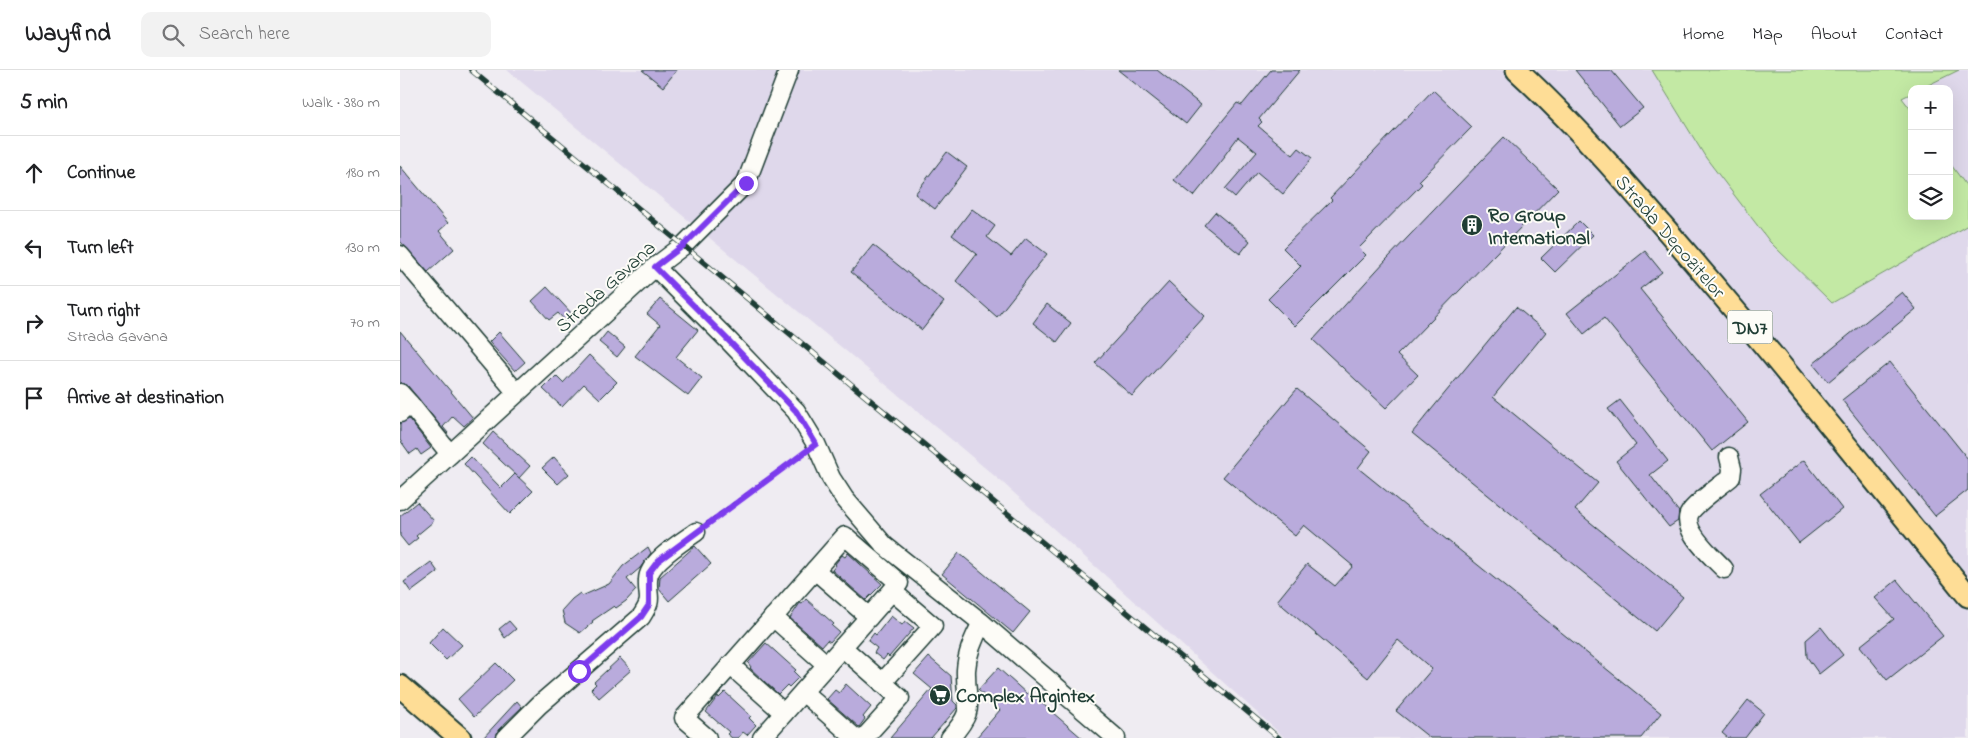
<!DOCTYPE html>
<html lang="en">
<head>
<meta charset="utf-8">
<style>
	:root { --surface:#fff; --page:#f2f2f2; --text:#202124; --muted:#757577; --line:#e0e0e0 }
	body { margin:0; font-family:"Indie Flower",sans-serif; background:var(--page); color:var(--text) }
	.controls { position:absolute; right:15px; top:15px; display:grid; overflow:hidden; border-radius:10px; box-shadow:0 5px 20px #0002 }
	.controls button { width:45px; height:45px; display:grid; place-items:center; padding:0; border:0; border-bottom:1px solid var(--line); background:var(--surface); color:var(--text); font:25px sans-serif }
	.stop { position:absolute; width:15px; height:15px; margin:-11px; border:4px solid #7c3aed; border-radius:50%; background:#fff }
	.stop.end { background:#7c3aed; border-color:#fff; box-shadow:0 1px 5px #0008 }
	.list { margin:0; padding:0; list-style:none }
	h2 { display:flex; justify-content:space-between; align-items:center; height:65px; margin:0; padding:0 20px; font-size:21px }
	h2 small { font-size:16px; font-weight:400; color:var(--muted) }
	.list li { display:grid; grid-template-columns:32px 1fr auto; gap:15px; align-items:center; box-sizing:border-box; height:75px; padding:0 20px; border-top:1px solid var(--line) }
	.list b { display:block; font-size:19px; white-space:nowrap }
	.list p { margin:0; font-size:16px; white-space:nowrap; color:var(--muted) }
	.list em { font-size:16px; font-style:normal; color:var(--muted) }
	.icon { flex:none; width:28px; height:28px; fill:none; stroke:currentColor; stroke-width:2; stroke-linecap:round; stroke-linejoin:round }
	.map { position:relative; flex:none; width:1568px; height:668px; overflow:hidden }
	header { display:flex; align-items:center; gap:30px; box-sizing:border-box; height:70px; padding:0 25px; background:var(--surface); border-bottom:1px solid var(--line) }
	header strong { font-size:24px }
	nav { display:flex; gap:28px; margin-inline-start:auto; font-size:18px }
	.search { width:350px; height:45px; background:var(--page); display:flex; align-items:center; gap:12px; box-sizing:border-box; padding:0 18px; border-radius:10px; color:var(--muted); font-size:19px }
	main { display:flex }
	aside { flex:1; background:var(--surface) }
	.map>svg:first-child { display:block }
</style>
</head>
<body>
<header>
<strong>Wayfind</strong>
<div class="search"><svg class="icon" aria-label="search" viewBox="0 0 24 24"><circle cx="10" cy="10" r="6"/><path d="M15 15l6 6"/></svg>Search here</div>
<nav><a>Home</a><a>Map</a><a>About</a><a>Contact</a></nav>
</header>
<main>
<aside>
<h2>5 min<small>Walk · 380 m</small></h2>
<ul class="list">
<li><svg class="icon" aria-label="ahead" viewBox="0 0 24 24"><path d="M12 20V5M6 11l6-6 6 6"/></svg><div><b>Continue</b></div><em>180 m</em></li>
<li><svg class="icon" aria-label="left" viewBox="0 0 24 24"><path d="M17 20v-9H6M10 6l-5 5 5 5"/></svg><div><b>Turn left</b></div><em>130 m</em></li>
<li><svg class="icon" aria-label="right" viewBox="0 0 24 24"><path d="M7 20v-9h11M14 6l5 5-5 5"/></svg><div><b>Turn right</b><p>Strada Gavana</p></div><em>70 m</em></li>
<li><svg class="icon" aria-label="arrive" viewBox="0 0 24 24"><path d="M6 21V4h12l-3 4 3 4H6"/></svg><div><b>Arrive at destination</b></div></li>
</ul>
</aside>
<div class="map">
<svg width="1568" height="668" viewBox="0 0 1568 668">
	<rect width="100%" height="100%" fill="#efecf2"/>
	<filter id="ink" filterUnits="userSpaceOnUse"><feTurbulence type="fractalNoise" baseFrequency=".02" numOctaves="2"/><feDisplacementMap in="SourceGraphic" scale="10" xChannelSelector="R" yChannelSelector="G"/><feConvolveMatrix kernelMatrix="1 2 1 2 8 2 1 2 1" color-interpolation-filters="sRGB"/></filter>
	<g filter="url(#ink)">
		<g fill="#dfd8eb">
			<path d="M107,0H1252L1306,88L1370,172L1432,233L1568,155V668H885L603,413L446,281Z"/>
			<path d="M1559,0H1568V118L1549,92V19H1520Z"/>
		</g>
		<path fill="#c3e9a4" stroke="#71936c" d="M1252,0H1559L1520,19H1512V23L1502,28L1512,41V146H1549V92L1568,118V155L1432,233L1370,172L1306,88Z"/>
		<g fill="#b9abdc" stroke="#1f3d34">
			<path d="M242,0H277L263,17Z"/>
			<path d="M718,0H757L801,35L786,54Z"/>
			<path d="M871,0H900L859,49L862,52L858,56L893,85L899,78L912,88L883,124L857,102L835,128L825,119L857,82L838,67L824,86L825,87L794,126L774,110L837,33L842,35Z"/>
			<path d="M1175,0H1211L1243,38L1220,56Z"/>
			<path d="M1033,20L1072,57L1019,111L1022,114L959,178L966,185L895,256L868,229L901,196L883,178L932,130L930,128Z"/>
			<path d="M1104,67L1158,119L997,285L1018,305L986,338L913,270L986,190Z"/>
			<path d="M547,82L567,97L535,139L515,124Z"/>
			<path d="M0,96L48,153L39,161L54,179L28,202L0,171Z"/>
			<path d="M572,139L595,156L587,167L611,186L626,168L647,184L597,247L556,211L577,184L552,165Z"/>
			<path d="M815,142L850,171L840,184L804,155Z"/>
			<path d="M1179,151L1193,165L1155,202L1141,188Z"/>
			<path d="M473,175L544,232L522,260L451,202Z"/>
			<path d="M1245,181L1262,202L1240,219L1348,352L1312,381L1204,248L1184,264L1167,243Z"/>
			<path d="M769,212L805,246L732,326L695,293Z"/>
			<path d="M147,217L175,247L168,254L158,243L149,250L132,231Z"/>
			<path d="M1502,222L1516,239L1428,312L1413,294Z"/>
			<path d="M260,229L298,260L276,287L302,308L288,326L235,286L260,255L247,244Z"/>
			<path d="M647,234L671,253L657,272L633,253Z"/>
			<path d="M1116,237L1146,262L1093,327L1198,413L1175,440L1283,527L1255,561L1012,363Z"/>
			<path d="M0,261L73,348L64,356L53,346L43,357L48,363L47,364L8,316L0,313Z"/>
			<path d="M99,262L125,292L115,301L89,272Z"/>
			<path d="M207,262L225,277L217,287L199,272Z"/>
			<path d="M189,285L217,312L200,329L184,314L162,337L143,319L156,306L163,313Z"/>
			<path d="M1490,292L1568,389V420L1535,446L1442,330Z"/>
			<path d="M897,319L971,381L958,398L1261,643L1241,668H1030L996,641L1032,599L998,570L968,608L877,531L907,494L935,516L953,496L904,455L895,466L823,407Z"/>
			<path d="M1220,330L1268,391L1250,405L1279,442L1278,451L1269,457L1216,391L1236,375L1208,339Z"/>
			<path d="M9,349L31,378L21,385L17,379L10,384L0,370V353Z"/>
			<path d="M93,362L130,396L119,408L83,374Z"/>
			<path d="M71,387L101,418L115,404L133,421L110,444L64,394Z"/>
			<path d="M154,387L169,404L158,414L142,398Z"/>
			<path d="M1404,390L1442,439L1399,473L1360,424Z"/>
			<path d="M17,432L34,451L16,466L18,468L8,476L0,466V446Z"/>
			<path d="M295,476L311,494L269,531L259,519L260,507Z"/>
			<path d="M248,477L251,483L240,498L227,509L236,520L226,531L216,538L214,536L192,551L193,552L180,563L165,553L162,540L172,529L180,523L182,526L209,514L223,496Z"/>
			<path d="M448,483L482,514L466,530L432,500L436,495L435,494L442,485L445,487Z"/>
			<path d="M559,483L630,542L613,563L542,504Z"/>
			<path d="M31,492L38,502L11,522L4,512Z"/>
			<path d="M1497,510L1543,566L1487,610L1460,576L1494,549L1475,528Z"/>
			<path d="M406,529L434,554L432,556L439,562L430,572L427,570L422,576L390,548L400,533L402,534Z"/>
			<path d="M491,546L502,555L505,551L514,558L489,587L487,585L483,590L474,583L477,578L468,571L474,563L476,565Z"/>
			<path d="M109,551L116,559L105,568L99,559Z"/>
			<path d="M43,557L62,575L46,590L29,573Z"/>
			<path d="M1421,557L1443,585L1419,604L1407,587L1406,570Z"/>
			<path d="M366,573L396,600L394,602L399,607L389,617L387,615L378,624L350,598L351,597L348,593Z"/>
			<path d="M529,587L551,606L553,631L557,635V638L531,668H490L532,619L514,604Z"/>
			<path d="M220,588L231,600L199,628L191,619L196,614L194,612Z"/>
			<path d="M96,593L113,610L74,647L58,629Z"/>
			<path d="M598,598L627,624L629,622L682,668H576L600,640L578,620Z"/>
			<path d="M446,614L471,637L463,647L465,649L459,657L427,629L435,620L439,623Z"/>
			<path d="M325,622L351,646L349,648L356,655L347,665L343,662L338,668H332L327,664L329,662L306,642L318,626L319,628Z"/>
			<path d="M1348,630L1364,643L1345,668H1328L1322,663Z"/>
			<path d="M117,631L122,637L98,660L96,668H83Z"/>
		</g>
		<g fill="none" stroke-linecap="round" stroke-linejoin="round">
			<g stroke="#1f3d34" stroke-width="21">
				<g id="minor">
					<path d="M0,185L117,323"/>
					<path d="M255,197L329,271L396,341L416,374L431,408L444,428L485,476L582,553L716,668"/>
					<path d="M0,323L10,334L0,343"/>
					<path d="M10,334L50,384"/>
					<path d="M0,430L255,197L284,175L346,113L389,0"/>
					<path d="M1324,499C1313,487 1278,458 1291,441C1301,429 1319,417 1331,407L1332,399L1329,387"/>
					<path d="M415,500L469,547"/>
					<path d="M373,547L427,595"/>
					<path d="M442,577L500,628L464,668"/>
					<path d="M330,595L384,643"/>
					<path d="M482,613L533,556L492,521"/>
					<path d="M403,622L455,668"/>
					<path d="M106,668L139,635L241,547C254,527 247,530 248,510C248,492 282,472 296,462"/>
					<path d="M307,668L284,648L445,466L499,513L362,668"/>
					<path d="M550,668C578,636 565,637 566,600C567,583 574,567 582,553"/>
				</g>
			</g>
			<g stroke="#1f3d34" stroke-width="25">
				<g id="major">
					<path d="M1117,0C1183,61 1241,130 1299,198C1391,305 1479,416 1568,526"/>
					<path d="M0,616L60,668"/>
				</g>
			</g>
			<path stroke="#1f3d34" stroke-width="2.5" stroke-dasharray="4 4" stroke-linecap="butt" d="M306,454L405,382"/>
			<use href="#minor" stroke="#fdfcf7" stroke-width="18"/>
			<use href="#major" stroke="#fedd96" stroke-width="21"/>
			<g stroke="#1f3d34" stroke-width="5.5">
				<path id="rail" d="M71,0L879,668"/>
			</g>
			<use href="#rail" stroke="#fdfcf7" stroke-width="4" stroke-dasharray="11" stroke-linecap="butt"/>
		</g>
	</g>
	<g fill="none" stroke-linecap="round" stroke-linejoin="round" filter="url(#ink)">
		<path stroke="#7c3aed" stroke-width="6" d="M179,601L241,547L249,535V503L258,491L416,374L396,341L329,271L255,197L284,175L346,113"/>
	</g>
	<defs>
		<g id="building-disc" transform="scale(1.125)"><circle r="9.5" fill="#1f3d34" stroke="#fdfcf7"/><path d="M-4-6H4V6H1V3H-1V6H-4ZM-2.5-4.3h1.7v1.8h-1.7ZM.8-4.3h1.7v1.8H.8ZM-2.5-1h1.7V.8h-1.7ZM.8-1h1.7V.8H.8Z" fill="#fff"/></g>
		<g id="supermarket-disc" transform="scale(1.125)"><circle r="9.5" fill="#1f3d34" stroke="#fdfcf7"/><path d="M-6-5.5h2.5l.6 2H6L4.5 2H-2.5L-4.4-4H-6ZM-1.5 3.2a1.3 1.3 0 1 0 .1 0ZM3 3.2a1.3 1.3 0 1 0 .1 0Z" fill="#fff"/></g>
	</defs>
	<g fill-rule="evenodd">
		<use href="#building-disc" x="1072" y="155"/>
		<use href="#supermarket-disc" x="540" y="625"/>
	</g>
	<g text-anchor="middle" stroke-width="4" stroke-linejoin="round" paint-order="stroke">
		<rect fill="#fdfcf7" stroke="#62766e" stroke-width="1" x="1327.5" y="240.5" width="45" height="33" rx="4"/>
		<g font-size="19" font-weight="bold" fill="#1f3d34">
			<text x="1350" y="264">DN7</text>
		</g>
		<g font-size="20" font-weight="bold" fill="#1f3d34" stroke="#fdfcf7" text-anchor="start">
			<text x="1088" y="151">Ro Group<tspan x="1088" dy="23">International</tspan></text>
			<text x="556" y="632">Complex Argintex</text>
		</g>
		<g font-size="20" fill="#1f3d34" stroke="#fdfcf7">
			<text transform="translate(1271 166) rotate(49)" y="7">Strada Depozitelor</text>
			<text transform="translate(205 216) rotate(-42)" y="7">Strada Gavana</text>
		</g>
	</g>
</svg>
<div class="controls">
<button>+</button>
<button>−</button>
<button><svg class="icon" aria-label="layers" viewBox="0 0 24 24"><path d="M12 4l9 5-9 5-9-5zM3 14l9 5 9-5"/></svg></button>
</div>
<div class="stop" style="left:179px;top:601px"></div>
<div class="stop end" style="left:346px;top:113px"></div>
</div>
</main>
</body>
</html>
